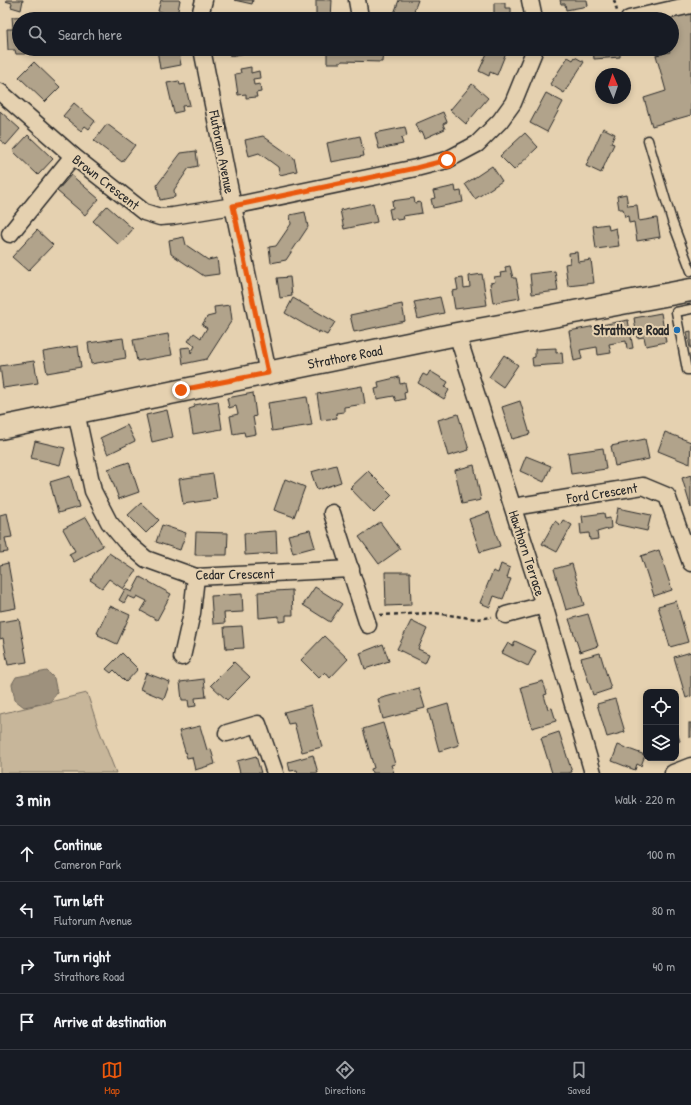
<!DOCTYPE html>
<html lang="en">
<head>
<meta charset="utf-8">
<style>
	:root { --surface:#171b24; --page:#242831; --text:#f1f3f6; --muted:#9ea1a6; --line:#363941; --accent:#ea580c }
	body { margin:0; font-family:"Patrick Hand",sans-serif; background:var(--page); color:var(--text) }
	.controls { position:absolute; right:12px; bottom:12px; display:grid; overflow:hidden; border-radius:8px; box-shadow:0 2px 6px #0003 }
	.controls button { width:36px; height:36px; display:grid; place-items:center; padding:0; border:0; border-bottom:1px solid var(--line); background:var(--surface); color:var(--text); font:20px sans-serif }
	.compass { position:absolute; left:595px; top:68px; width:36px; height:36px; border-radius:50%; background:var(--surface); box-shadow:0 2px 6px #0003; rotate:358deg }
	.stop { position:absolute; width:12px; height:12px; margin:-9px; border:3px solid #ea580c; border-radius:50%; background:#fff }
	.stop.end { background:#ea580c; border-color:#fff; box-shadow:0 1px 4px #0008 }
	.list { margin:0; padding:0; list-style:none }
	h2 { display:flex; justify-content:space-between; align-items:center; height:52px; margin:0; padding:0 16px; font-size:17px }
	h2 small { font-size:13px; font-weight:400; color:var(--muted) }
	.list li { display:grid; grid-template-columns:26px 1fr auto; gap:12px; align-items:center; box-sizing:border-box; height:56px; padding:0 16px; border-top:1px solid var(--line) }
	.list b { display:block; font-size:15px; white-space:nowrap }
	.list p { margin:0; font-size:13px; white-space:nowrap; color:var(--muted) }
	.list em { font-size:13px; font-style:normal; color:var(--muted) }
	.icon { flex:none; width:22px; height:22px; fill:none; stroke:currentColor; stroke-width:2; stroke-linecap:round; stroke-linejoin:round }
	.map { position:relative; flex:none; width:691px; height:773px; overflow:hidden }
	.search { position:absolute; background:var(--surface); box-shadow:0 2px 6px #0003; left:12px; right:12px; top:12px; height:44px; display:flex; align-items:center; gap:10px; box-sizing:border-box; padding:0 14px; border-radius:22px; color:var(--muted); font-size:15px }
	.sheet { height:276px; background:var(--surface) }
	nav { display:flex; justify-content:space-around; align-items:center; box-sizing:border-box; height:56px; border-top:1px solid var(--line); background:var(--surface); font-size:11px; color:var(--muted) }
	nav a { display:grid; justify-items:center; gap:2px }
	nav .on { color:var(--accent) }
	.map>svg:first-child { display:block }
</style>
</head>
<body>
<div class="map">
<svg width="691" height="773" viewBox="0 0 691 773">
	<rect width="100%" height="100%" fill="#e5d1b0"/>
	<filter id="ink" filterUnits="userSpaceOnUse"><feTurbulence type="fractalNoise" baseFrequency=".025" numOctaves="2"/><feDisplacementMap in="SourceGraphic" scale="8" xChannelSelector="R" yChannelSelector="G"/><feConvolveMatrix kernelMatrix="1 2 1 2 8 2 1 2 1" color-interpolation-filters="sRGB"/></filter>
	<g filter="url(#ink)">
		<path fill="#c7b69a" stroke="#797062" d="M87,693L98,727L116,773H0V714Z"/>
		<path fill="#9e917d" stroke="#70685c" d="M47,671L54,678L57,693L50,702L24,707L15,700L12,684L16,677Z"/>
		<g fill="#b1a38b" stroke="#2b2b2b">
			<path d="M6,0H23L21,10L11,7L12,3L5,1Z"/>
			<path d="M161,0H180L177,16L158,11Z"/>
			<path d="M234,0H253L252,4Z"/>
			<path d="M316,0H332L331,19H316Z"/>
			<path d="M399,0H418L411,19H392Z"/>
			<path d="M560,0H587L588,6L566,10L565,4H561Z"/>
			<path d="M494,3H505V8H511V19H494Z"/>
			<path d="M691,12V115L652,126L644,98L666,91L656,55L670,52L669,49H672V19H662Z"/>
			<path d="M34,16V19H19V49H25V54H16L15,50H8L7,29H13L12,17Z"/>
			<path d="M157,49H178L181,65L160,69Z"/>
			<path d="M229,49H251V52L230,56Z"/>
			<path d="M327,49H383L382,62L342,61L341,63H327Z"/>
			<path d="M489,49H502L500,53L505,55L497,75L490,72L489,76L479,71Z"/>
			<path d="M593,49H620V57L594,59Z"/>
			<path d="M568,57L573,60L575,57L584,62L564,93L550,84Z"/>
			<path d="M34,62L60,87L45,102L19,77Z"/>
			<path d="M251,67V73L259,71L260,78L253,79L254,85L260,84L261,92L256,93L257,97L246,98V94L238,95L235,74L241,73L240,69Z"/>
			<path d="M179,81L180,85L185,84L190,105L182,106L183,111L174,113L167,83Z"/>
			<path d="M472,84L488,98L466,124L450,110Z"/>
			<path d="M546,93L563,102L547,132L530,123Z"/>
			<path d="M74,103L95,121L89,129L85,126L81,131L63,116Z"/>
			<path d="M0,111L20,129L6,145L0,140Z"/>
			<path d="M443,112L447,122L443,124L445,129L425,138L422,131L419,133L415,124Z"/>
			<path d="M107,124L135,145L122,162L94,141Z"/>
			<path d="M405,127L407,136L401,138L403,144L379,149L375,133Z"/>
			<path d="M603,128L615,134L611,143L614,144L601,173L586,166Z"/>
			<path d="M525,133L538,147L514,170L500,156Z"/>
			<path d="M28,135L53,159L38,175L13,151Z"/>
			<path d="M263,136L294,158L297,171L280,175L278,167L259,153L249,156L245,140Z"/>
			<path d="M360,136L364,156L331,162L327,143Z"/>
			<path d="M196,151L198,166L189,168L174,190L175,197L160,200L157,185L181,153Z"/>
			<path d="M492,166L502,181L475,199L465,184Z"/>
			<path d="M71,175L99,199L85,215L57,191Z"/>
			<path d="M455,186L456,192L461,191L463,202L433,208L431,199L435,198L433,191Z"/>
			<path d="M626,194L628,206L637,205L639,221L657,218L660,237L637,241L634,222L629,223L628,216L625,217L623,209H619L617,196Z"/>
			<path d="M414,198L415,203L420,202L422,213L403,216L404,219L397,220V218L391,219L389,209L393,208L392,201Z"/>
			<path d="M373,203L377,222L344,229L340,210Z"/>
			<path d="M107,206L133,229L119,245L93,221Z"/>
			<path d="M305,212L308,227L286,260L271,263L269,247L276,246L291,224L290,215Z"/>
			<path d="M608,224L609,230L616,228L619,246L596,249L593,226Z"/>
			<path d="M37,230L53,245L28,271L12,257Z"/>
			<path d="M184,237L186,245L208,260L217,258L219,274L204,276L171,254L169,240Z"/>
			<path d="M577,252L578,262L591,260L594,283L568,286L565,264L570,263L569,253Z"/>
			<path d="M510,266L513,278H516L520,298L493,303L490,283L495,282L494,277L501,276L500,273L506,272L505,267Z"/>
			<path d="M555,271L558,291L532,294L530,274Z"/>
			<path d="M482,274L487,305L455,309L452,291L458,290L456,279L463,278L464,288L470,287L469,276Z"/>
			<path d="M290,277L292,296L280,298L277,278Z"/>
			<path d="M440,297L444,313L418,319L414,302Z"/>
			<path d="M293,298L335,322L327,335L319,331V333L285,313Z"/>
			<path d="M402,304L405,321L354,332L350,315Z"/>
			<path d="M230,305L232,320L207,359L183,364L181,348L190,347L191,353L195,346L188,341L194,333L201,338L207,328L202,325L207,317L215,315L214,307Z"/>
			<path d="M661,313L666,342L646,346L644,337L637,338L634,318Z"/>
			<path d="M628,320L633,348L627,349L626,341L609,344L611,353L598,355L597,347L580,350L582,359L574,361L569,331Z"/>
			<path d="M691,331V348H690L687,332Z"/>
			<path d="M168,334L172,355L137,361L133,340Z"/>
			<path d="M123,338L126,358L91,364L88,343Z"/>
			<path d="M78,346L81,367L47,373L43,352Z"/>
			<path d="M556,348V353L562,352L563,364L533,366L532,358L535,357V349Z"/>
			<path d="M504,355L518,365L503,387L489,377Z"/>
			<path d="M34,361L38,383L3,388L0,366Z"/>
			<path d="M430,371L448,382L445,387L449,390L444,399L418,383L423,374L427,376Z"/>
			<path d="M399,377L400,384L405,383L407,392L404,393L405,399L396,401L394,396L377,399L375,389L379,388L378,382Z"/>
			<path d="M362,386L365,404L344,407V412L336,413L337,418L321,420L317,394Z"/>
			<path d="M253,393L256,416L253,417L256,434L245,436L244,432L233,434L230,416L238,414L236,406L229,408L227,398Z"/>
			<path d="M307,397L312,425L272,431L268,403Z"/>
			<path d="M218,401L222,429L193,434L189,409L195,407L194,405Z"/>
			<path d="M520,401L530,434L512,439L502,407Z"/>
			<path d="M167,410L173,437L152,442L146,415Z"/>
			<path d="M458,414L469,450L448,456L438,420Z"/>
			<path d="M127,425L135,441L108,454L100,438Z"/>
			<path d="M665,432L691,442L690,464L658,451Z"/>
			<path d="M645,439L649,459L615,466L611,446Z"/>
			<path d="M35,441L65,448L60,465L31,458Z"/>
			<path d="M603,448L606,469L571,474L568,453Z"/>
			<path d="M526,456L551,466L544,482L520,471Z"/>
			<path d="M129,462L139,492L119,499L108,469Z"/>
			<path d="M336,465L341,482L317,490L311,472Z"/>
			<path d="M474,465L481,500L462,504L455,470Z"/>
			<path d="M368,471L392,495L374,513L350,488Z"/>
			<path d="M213,474L217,499L183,504L179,479Z"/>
			<path d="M691,475V508L682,478Z"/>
			<path d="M70,476L79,507L58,513L50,482Z"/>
			<path d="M285,479L305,487L294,517L274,510Z"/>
			<path d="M141,503L159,520L146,533L128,515Z"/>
			<path d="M618,508L651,515L647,531L615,524Z"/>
			<path d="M489,512L500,546L480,552L469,519Z"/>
			<path d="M7,513L12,537L5,538L8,552L0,553V515Z"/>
			<path d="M604,513L605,519L610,518L611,528L597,532L598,539L590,540L589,533L581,534L580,524L583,523L582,516Z"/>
			<path d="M86,517L103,546L74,562L69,554L75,551L63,529Z"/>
			<path d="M563,520L572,525L557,552L542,544L555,521L560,525Z"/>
			<path d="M380,522L400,549L379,564L359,537Z"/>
			<path d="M162,525L186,533L180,550L156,542Z"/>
			<path d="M310,530L315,547L293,553L288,535Z"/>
			<path d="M276,531L277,553L245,555L244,533Z"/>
			<path d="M196,532L228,533L227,555H195Z"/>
			<path d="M659,550L672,590L654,596L641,556Z"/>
			<path d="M109,553L136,571L123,589L109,579L102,588L90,580Z"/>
			<path d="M8,563L16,608L0,611V565Z"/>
			<path d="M501,564L510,568L507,578L511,579L503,599L494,596L490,607L480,603L493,571L498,573Z"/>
			<path d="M572,564L584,605L566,610L554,569Z"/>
			<path d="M385,572H410L411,605L386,606Z"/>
			<path d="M140,577L171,594L157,620L141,611L147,601L137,596L135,599L128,596L124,603L119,600L125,589L132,592Z"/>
			<path d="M315,587L342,604L330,622L303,605Z"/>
			<path d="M292,590L293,615H286V621L279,622V616L259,618L258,592Z"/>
			<path d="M242,594L243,612L224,613L225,623L213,624L211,596Z"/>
			<path d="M676,601L688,642L670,647L658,606Z"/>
			<path d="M110,606L130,615L117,644L98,635L99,634L97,633Z"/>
			<path d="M588,614L598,646L580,652L569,619Z"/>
			<path d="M19,619L27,662L8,665L3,638L0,639V622Z"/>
			<path d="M411,621L427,629L418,649L429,654L425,663L397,649Z"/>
			<path d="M242,626L244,648L226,649L224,627Z"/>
			<path d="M324,636L348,659L330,678L325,672L319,678L301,660Z"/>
			<path d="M515,641L536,651L528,666L502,653L508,643L513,646Z"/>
			<path d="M383,644L389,661L365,669L360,653Z"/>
			<path d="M691,652V696L686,698L674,657Z"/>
			<path d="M122,653L138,669L126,682L114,670L111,673L106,669Z"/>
			<path d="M600,653L611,689L593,695L581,658Z"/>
			<path d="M234,662L250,677L227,700L211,685Z"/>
			<path d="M146,673L170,682L164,699L140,689Z"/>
			<path d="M204,679L206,697L195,698L196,706L189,707L188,700H182L180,682Z"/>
			<path d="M543,681L547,694L544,695L548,709L552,708L556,721L532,728L521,687Z"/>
			<path d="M419,688L425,708L383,719L378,699Z"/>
			<path d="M615,699L625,732L607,737L597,704Z"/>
			<path d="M448,704L459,745L439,751L428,710Z"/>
			<path d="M311,705L322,747L302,752L294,723L288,724L284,712Z"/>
			<path d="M383,723L395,764L391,765L394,773H372L371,769L374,768L363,729Z"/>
			<rect x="689" y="723" width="2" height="14"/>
			<path d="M200,726L207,750L211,749L215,764L195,770L192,757L187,758L179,731Z"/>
			<path d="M559,732L572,772L568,773H552L541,738Z"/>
			<path d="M677,732L680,741L676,743V733Z"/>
			<path d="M618,745L645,755L641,766L637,764L635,770L612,761Z"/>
			<path d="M313,755L318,773H298L297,770L290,771L288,762Z"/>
			<path d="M256,756L261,773H240L237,761Z"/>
		</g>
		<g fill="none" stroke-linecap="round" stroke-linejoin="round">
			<g stroke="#2b2b2b" stroke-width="11">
				<g id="lane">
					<path d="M648,140L672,221L691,271"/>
					<path d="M691,309L676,312L687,370H691"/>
				</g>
			</g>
			<g stroke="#2b2b2b" stroke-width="19">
				<g id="street">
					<path d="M357,0L360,17"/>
					<path d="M530,0L534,19"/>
					<path d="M199,19L204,0"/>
					<path d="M629,19L691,5"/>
					<path d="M202,49L233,206L268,373"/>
					<path d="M0,92L73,156L144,212L160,217L173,216L233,206L416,168L447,160L477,144L500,121L513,103L535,49"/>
					<path d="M10,234L73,156"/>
					<path d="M457,334L544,605L593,773"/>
					<path d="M76,412L93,491L109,522L125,541L146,559L196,577L351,569"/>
					<path d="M513,507L643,486L667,496L691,563"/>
					<path d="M332,513L368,625"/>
					<path d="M506,615L544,605"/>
					<path d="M182,657L192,613L196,577"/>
					<path d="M227,733L258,724L275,773"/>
					<path d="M673,773L691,766"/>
				</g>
			</g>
			<g stroke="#2b2b2b" stroke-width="25">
				<path id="secondary" d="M0,428L457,334L691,290"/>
			</g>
			<g stroke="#2b2b2b" stroke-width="2.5" stroke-dasharray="4 3" stroke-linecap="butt">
				<path d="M614,0L617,11"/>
				<path d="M380,615L435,613L477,619L492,617"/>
			</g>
			<use href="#lane" stroke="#e5d1b0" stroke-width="8"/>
			<use href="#street" stroke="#e5d1b0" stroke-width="16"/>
			<use href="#secondary" stroke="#e5d1b0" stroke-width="22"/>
		</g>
	</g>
	<g fill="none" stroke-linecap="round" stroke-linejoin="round" filter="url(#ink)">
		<path stroke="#ea580c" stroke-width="5" d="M181,390L268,373L233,206L416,168L447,160"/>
	</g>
	<circle fill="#1f6fb2" stroke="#e5d1b0" stroke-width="1.5" cx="677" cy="330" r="4"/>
	<g text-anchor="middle" stroke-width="4" stroke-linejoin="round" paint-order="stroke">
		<g font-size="14" fill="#2b2b2b" stroke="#e5d1b0">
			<text transform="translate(222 152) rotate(79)" y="5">Flutorum Avenue</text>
			<text transform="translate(106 182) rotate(38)" y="5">Brown Crescent</text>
			<text transform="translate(345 357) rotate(-11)" y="5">Strathore Road</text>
			<text transform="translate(602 493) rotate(-9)" y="5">Ford Crescent</text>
			<text transform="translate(527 553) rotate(72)" y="5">Hawthorn Terrace</text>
			<text transform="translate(235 574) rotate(-1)" y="5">Cedar Crescent</text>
		</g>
		<g font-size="14" font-weight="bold" fill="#2b2b2b" stroke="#e5d1b0" text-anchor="end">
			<text x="669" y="335">Strathore Road</text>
		</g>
	</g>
</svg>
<div class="controls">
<button><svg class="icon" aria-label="locate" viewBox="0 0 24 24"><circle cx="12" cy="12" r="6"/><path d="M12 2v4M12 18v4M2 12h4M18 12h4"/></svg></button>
<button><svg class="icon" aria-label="layers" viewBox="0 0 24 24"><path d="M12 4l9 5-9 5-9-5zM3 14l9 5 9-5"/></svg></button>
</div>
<svg class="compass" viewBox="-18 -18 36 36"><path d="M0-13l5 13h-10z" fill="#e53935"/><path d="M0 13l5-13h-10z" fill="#9ea1a6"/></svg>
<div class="stop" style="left:447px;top:160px"></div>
<div class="stop end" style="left:181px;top:390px"></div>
<div class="search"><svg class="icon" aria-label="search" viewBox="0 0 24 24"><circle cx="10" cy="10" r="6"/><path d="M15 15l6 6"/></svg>Search here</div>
</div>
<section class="sheet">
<h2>3 min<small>Walk · 220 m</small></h2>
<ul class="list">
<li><svg class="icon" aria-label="ahead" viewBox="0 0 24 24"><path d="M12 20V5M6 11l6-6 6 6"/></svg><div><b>Continue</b><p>Cameron Park</p></div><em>100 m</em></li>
<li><svg class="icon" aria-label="left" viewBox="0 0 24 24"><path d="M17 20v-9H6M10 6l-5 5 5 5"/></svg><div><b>Turn left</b><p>Flutorum Avenue</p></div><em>80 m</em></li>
<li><svg class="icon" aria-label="right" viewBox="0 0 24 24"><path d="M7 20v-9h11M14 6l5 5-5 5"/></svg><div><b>Turn right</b><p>Strathore Road</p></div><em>40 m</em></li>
<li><svg class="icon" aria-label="arrive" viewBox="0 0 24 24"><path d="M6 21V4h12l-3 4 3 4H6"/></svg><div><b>Arrive at destination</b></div></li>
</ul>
</section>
<nav>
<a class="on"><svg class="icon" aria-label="map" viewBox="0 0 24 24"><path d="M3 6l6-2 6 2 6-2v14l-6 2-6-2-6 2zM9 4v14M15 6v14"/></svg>Map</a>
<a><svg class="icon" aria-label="directions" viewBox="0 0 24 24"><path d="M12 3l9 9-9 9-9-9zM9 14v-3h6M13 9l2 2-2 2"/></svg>Directions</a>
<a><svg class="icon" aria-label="saved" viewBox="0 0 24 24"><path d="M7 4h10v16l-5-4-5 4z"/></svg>Saved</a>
</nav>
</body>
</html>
